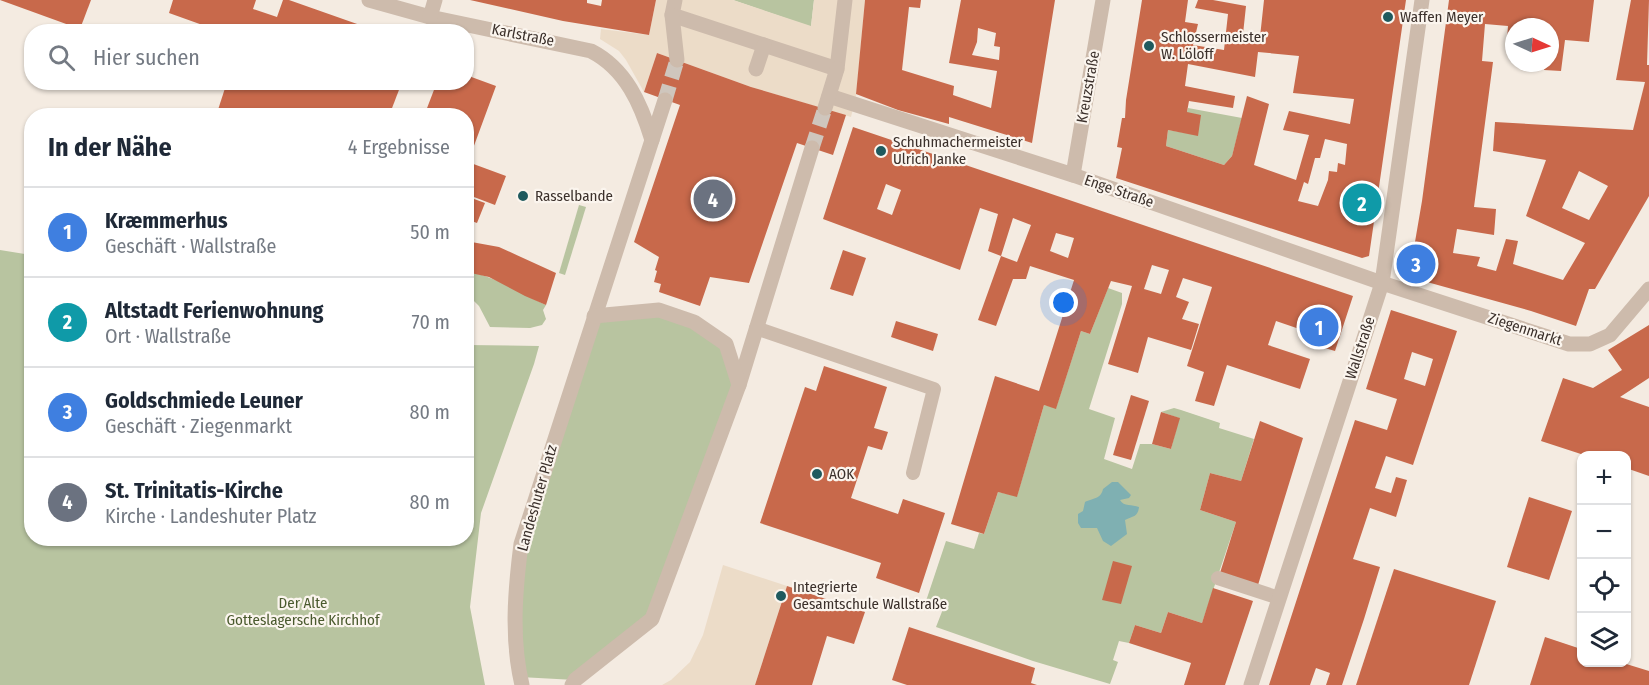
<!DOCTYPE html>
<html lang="de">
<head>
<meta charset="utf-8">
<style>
	:root { --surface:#fff; --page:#f2f2f3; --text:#1f2937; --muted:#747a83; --line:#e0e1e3; --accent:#0b8043 }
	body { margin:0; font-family:"Fira Sans Condensed",sans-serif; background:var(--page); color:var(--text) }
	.controls { position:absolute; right:18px; bottom:18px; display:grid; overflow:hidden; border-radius:12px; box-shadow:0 2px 4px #0004 }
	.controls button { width:54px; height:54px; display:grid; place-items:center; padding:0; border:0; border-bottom:2px solid var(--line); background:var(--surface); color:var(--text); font:30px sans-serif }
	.compass { position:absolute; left:1505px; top:18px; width:54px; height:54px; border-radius:50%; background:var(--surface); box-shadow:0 2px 4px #0004; rotate:94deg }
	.you { position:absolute; left:1064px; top:303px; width:21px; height:21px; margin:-15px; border:4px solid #fff; border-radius:50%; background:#1a73e8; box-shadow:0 0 0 9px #1a73e833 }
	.badge { display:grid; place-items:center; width:39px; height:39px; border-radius:50%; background:var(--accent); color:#fff; font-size:20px; font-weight:700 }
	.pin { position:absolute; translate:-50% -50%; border:3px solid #fff; box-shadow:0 2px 6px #0006 }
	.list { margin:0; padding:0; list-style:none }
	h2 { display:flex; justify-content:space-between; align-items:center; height:78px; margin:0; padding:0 24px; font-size:26px }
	h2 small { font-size:20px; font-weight:400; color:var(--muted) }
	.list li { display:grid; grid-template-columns:39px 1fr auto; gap:18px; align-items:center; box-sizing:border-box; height:90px; padding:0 24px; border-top:2px solid var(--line) }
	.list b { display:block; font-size:22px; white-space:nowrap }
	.list p { margin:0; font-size:20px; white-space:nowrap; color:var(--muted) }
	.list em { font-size:20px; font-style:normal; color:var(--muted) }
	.icon { flex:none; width:33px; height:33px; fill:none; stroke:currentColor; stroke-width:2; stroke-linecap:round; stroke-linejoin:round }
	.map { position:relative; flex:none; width:1649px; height:685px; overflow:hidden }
	.search { position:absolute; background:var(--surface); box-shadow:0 2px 4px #0004; left:24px; top:24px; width:450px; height:66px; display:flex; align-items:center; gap:15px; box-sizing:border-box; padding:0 21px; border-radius:24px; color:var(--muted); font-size:22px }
	.panel { position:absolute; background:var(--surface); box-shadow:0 2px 4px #0004; left:24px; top:108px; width:450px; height:438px; border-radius:24px }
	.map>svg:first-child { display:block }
</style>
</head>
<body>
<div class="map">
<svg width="1649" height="685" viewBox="0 0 1649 685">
	<rect width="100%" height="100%" fill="#f4ebe1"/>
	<g fill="#b8c4a0">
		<path d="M733,0H814L811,27Z"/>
		<path d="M1188,108L1242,118L1232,156L1224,165L1166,146L1168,130L1198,135L1187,112Z"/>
		<path d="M579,205L586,207L565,275L559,273Z"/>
		<path d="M0,250L31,255L32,538H466L467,345L539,346L534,364L481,513L470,607L485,685H0Z"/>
		<path d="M468,272C496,276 520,294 546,305L543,310L546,319L542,325L530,328L490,327L479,306L467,294Z"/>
		<path d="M1108,288L1122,293V304L1089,409L1115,418L1104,459L1132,469L1140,444H1152L1171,449L1179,418L1161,412L1174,408L1181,410L1220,423L1219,428L1254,439L1241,481L1210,473L1200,510L1236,522L1202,623L1168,612L1161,633L1135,625L1129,643L1119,641L1113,660L1118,662L1110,684L1033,661L936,627L943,609L925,604L946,541L974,549L979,533L984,534L998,492L1017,496L1044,405L1056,408L1081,331L1090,334Z"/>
		<path d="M659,310L726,344L739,385L652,619L575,680L520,677L521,544L594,316Z"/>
	</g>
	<g fill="#ecdcc8">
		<path d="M656,0H733L811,26L814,0H865L856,96L851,117L751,87L657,53L644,92L626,60L619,51L600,39L601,29L649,35Z"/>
		<path d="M723,565L787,586L755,685H662L671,680L690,662L703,635Z"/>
	</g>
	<path fill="#7fb0b2" d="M1112,482H1118L1131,495L1129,498L1120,500C1124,507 1132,504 1139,507C1138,517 1133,516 1125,520L1127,534L1111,546L1103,541L1097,528H1081L1078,523V514L1083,511L1085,502C1093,498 1101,499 1103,489Z"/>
	<g fill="#c8694b" fill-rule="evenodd">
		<path d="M0,0H91L80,29Z"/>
		<path d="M173,0H256L253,9L277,17L283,0H289L377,31L222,32L169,13Z"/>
		<path d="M470,0H587V3L601,6L602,0H656L649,35L563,21Z"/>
		<path d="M865,0H921L920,8L909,7L902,70L954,86L953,95L991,108L997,71L949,63L961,0H1055L1032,143L949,117V124L898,110L856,94ZM978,28L996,33L994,46L1000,47L999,60L972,55L977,42Z"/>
		<path d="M1142,0H1188L1185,22L1198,24L1193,45L1224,50L1228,14L1195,8L1198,0H1213L1246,6L1243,34L1260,37L1264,0H1406L1369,256L1362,258L1116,178L1122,148L1117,147L1122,118H1125L1126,100ZM1258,52L1299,56L1293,93L1354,99L1350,124L1289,111L1283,130L1309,135L1296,180L1254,165L1269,104L1247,96L1232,156L1224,165L1166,146L1168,130L1198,136L1201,115L1187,112L1189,101L1233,108L1235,96L1185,86L1188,64L1255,77ZM1325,139L1347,144L1345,165L1338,163L1337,172L1329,171L1328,180L1318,206L1298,201L1304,182L1308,184L1315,158H1320Z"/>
		<path d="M1449,0H1594L1589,42L1565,40L1561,71L1544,70L1545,63H1550V27H1514V51H1506L1508,26L1485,24L1482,61L1493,62L1474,207L1496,209L1494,235L1457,229L1453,253L1480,257L1477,266L1496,271L1506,239L1518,241L1513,264L1563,280L1585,243L1526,216L1546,160L1493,151L1495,122L1633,130L1645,82L1616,80L1631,0H1649L1647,65H1649V196L1595,289H1589L1576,326L1531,311L1409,277L1422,201ZM1579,171L1608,186L1589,220L1562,208Z"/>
		<path d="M657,53L751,87L846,115L833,155L797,143L749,283L710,277L700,306L659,292L661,284L654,282L657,271L655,270L659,257L634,242L680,105L644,92Z"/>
		<path d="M466,75L496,86L468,162L506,176L495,205L466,194V116H424L437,82H466Z"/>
		<path d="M227,82H402L389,116H216Z"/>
		<path d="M853,127L1353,296L1335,351L1311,344L1314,334L1276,321L1268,345L1310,359L1300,389L1227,365L1214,406L1195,401L1204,372L1187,366L1212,287L1183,278L1176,297L1189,302L1182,319L1199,324L1191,350L1148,337L1138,373L1108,364L1132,286L1111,281L1090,334L1081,331L1056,409L1044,405L1017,497L998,492L984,534L951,524L995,376L1039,391L1074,280L1030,266L1026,279H1013L996,326L978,320L1001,256L1017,262L1031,225L1013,218L1001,256L988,251L998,214L980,208L960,270L823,219ZM886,184L901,190L892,215L877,209ZM1056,233L1074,238L1068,258L1050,251ZM1152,265L1169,270L1161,294L1144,289Z"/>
		<path d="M466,196L485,203L477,223L466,219Z"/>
		<path d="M466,241L499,247L556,273L546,305L525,296L489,277L466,272Z"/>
		<path d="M843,250L866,258L853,296L830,289Z"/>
		<path d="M1391,310L1457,331L1413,465L1386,456L1375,488L1391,493L1396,477L1407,480L1396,517L1370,508L1353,559L1380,567L1364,619L1342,685H1326L1330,673L1316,668L1310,685H1269L1355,420L1387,430L1397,399L1366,389ZM1412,352L1433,359L1425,386L1404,379Z"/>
		<path d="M896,321L938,334L933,351L891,337Z"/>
		<path d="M1649,325V378L1620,397L1649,407V476L1626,468V456H1587L1541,441L1563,378L1593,388L1622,370L1608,350Z"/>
		<path d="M824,366L887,387L874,428L888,432L882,450L868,446L851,498L898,514L903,499L945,513L919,593L876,578L881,563L760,523L805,387L816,391Z"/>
		<path d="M1131,395L1149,401L1131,460L1113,455Z"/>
		<path d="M1161,412L1180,418L1171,449L1152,444Z"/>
		<path d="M1260,421L1303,438L1258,585L1220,573L1236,522L1200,510L1210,473L1241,481Z"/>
		<path d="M1529,497L1572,511L1549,580L1507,567Z"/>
		<path d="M1113,561L1132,566L1121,604L1102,600Z"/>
		<path d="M1394,569L1496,601L1469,685H1356Z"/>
		<path d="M787,586L865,612L854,644L827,636L812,685H755Z"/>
		<path d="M1213,588L1253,601L1225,685H1184L1191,663L1129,643L1135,625L1161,633L1168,612L1202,623Z"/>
		<path d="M909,627L1035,668L1031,683L1037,685H907L892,680Z"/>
		<path d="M1545,637L1581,649V663H1623L1649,671V685H1530Z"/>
	</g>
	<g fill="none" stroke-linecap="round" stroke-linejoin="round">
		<g stroke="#cfc6bd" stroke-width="15" stroke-dasharray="15 8" stroke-linecap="butt">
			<path d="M665,100L677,60"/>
			<path d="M812,148L825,108"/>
		</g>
		<g stroke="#cdbbac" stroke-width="14">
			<path d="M756,328L934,389L913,473"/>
			<path d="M1218,578L1279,598"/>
		</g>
		<g stroke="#cdbbac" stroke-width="15">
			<path d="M369,0L430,17L591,51C626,69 641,104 652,140"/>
			<path d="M675,0L672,15L837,69L845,0"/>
			<path d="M672,15L677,60"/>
			<path d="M430,17L435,0"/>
			<path d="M756,69L764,45"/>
			<path d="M829,96L1073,175L1382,283L1569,344H1590L1610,335L1649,289"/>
			<path d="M825,108L837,69"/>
			<path d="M1073,175L1103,0"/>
			<path d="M739,385L812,148"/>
			<path d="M522,685C511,639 515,591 521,544L665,100"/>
			<path d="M572,685L575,680L652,619L739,385L726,344L694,322L659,310L594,316"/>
			<path d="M1251,685L1382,283L1422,0"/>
		</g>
	</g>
	<g fill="#1f5a5e" stroke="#fbf5ee" stroke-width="2">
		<circle cx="1388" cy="17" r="6"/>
		<circle cx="1149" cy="46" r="6"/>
		<circle cx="881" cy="151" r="6"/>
		<circle cx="523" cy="196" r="6"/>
		<circle cx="817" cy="474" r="6"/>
		<circle cx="781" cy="596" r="6"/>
	</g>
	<g text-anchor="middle" stroke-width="4.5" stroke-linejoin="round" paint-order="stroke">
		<g font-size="15" fill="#3b302b" stroke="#fbf5ee" text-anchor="start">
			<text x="1400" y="22">Waffen Meyer</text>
			<text x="1161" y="42">Schlossermeister<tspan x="1161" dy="17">W. Löloff</tspan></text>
			<text x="893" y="147">Schuhmachermeister<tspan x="893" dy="17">Ulrich Janke</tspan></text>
			<text x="535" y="201">Rasselbande</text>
			<text x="829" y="479">AOK</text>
			<text x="793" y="592">Integrierte<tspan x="793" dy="17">Gesamtschule Wallstraße</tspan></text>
		</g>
		<g font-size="15" fill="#3b302b" stroke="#fbf5ee">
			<text transform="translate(523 35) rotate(11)" y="5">Karlstraße</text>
			<text transform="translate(1088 87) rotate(-80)" y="5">Kreuzstraße</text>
			<text transform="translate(1119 191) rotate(19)" y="5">Enge Straße</text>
			<text transform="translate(1525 329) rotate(18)" y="5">Ziegenmarkt</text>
			<text transform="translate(1360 348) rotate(-72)" y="5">Wallstraße</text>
			<text transform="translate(537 498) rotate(-74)" y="5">Landeshuter Platz</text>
		</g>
		<g font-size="15" fill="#4a5a2e" stroke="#fbf5ee">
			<text x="303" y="608">Der Alte<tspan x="303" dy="17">Gotteslagersche Kirchhof</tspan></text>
		</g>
	</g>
</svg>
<div class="controls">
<button>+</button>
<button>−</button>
<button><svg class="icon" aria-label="locate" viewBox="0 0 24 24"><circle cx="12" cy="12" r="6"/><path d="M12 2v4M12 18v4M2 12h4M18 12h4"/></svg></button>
<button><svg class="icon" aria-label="layers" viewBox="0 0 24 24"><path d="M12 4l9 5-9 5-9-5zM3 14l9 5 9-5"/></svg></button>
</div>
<svg class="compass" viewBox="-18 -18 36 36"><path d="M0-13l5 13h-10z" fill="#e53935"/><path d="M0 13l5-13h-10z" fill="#747a83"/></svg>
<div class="you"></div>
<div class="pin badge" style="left:1319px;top:327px;background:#3f7fe0">1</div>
<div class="pin badge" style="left:1362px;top:203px;background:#0f9aa8">2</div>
<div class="pin badge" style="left:1416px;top:264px;background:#3f7fe0">3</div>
<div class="pin badge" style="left:713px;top:199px;background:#6b7280">4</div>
<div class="search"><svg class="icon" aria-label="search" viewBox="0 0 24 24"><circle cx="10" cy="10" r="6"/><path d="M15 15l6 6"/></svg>Hier suchen</div>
<section class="panel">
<h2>In der Nähe<small>4 Ergebnisse</small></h2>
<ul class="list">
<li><span class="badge" style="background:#3f7fe0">1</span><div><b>Kræmmerhus</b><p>Geschäft · Wallstraße</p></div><em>50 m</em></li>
<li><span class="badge" style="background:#0f9aa8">2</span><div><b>Altstadt Ferienwohnung</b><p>Ort · Wallstraße</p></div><em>70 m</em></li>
<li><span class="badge" style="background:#3f7fe0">3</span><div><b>Goldschmiede Leuner</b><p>Geschäft · Ziegenmarkt</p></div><em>80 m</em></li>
<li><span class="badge" style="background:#6b7280">4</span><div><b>St. Trinitatis-Kirche</b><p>Kirche · Landeshuter Platz</p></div><em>80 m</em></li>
</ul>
</section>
</div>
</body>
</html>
